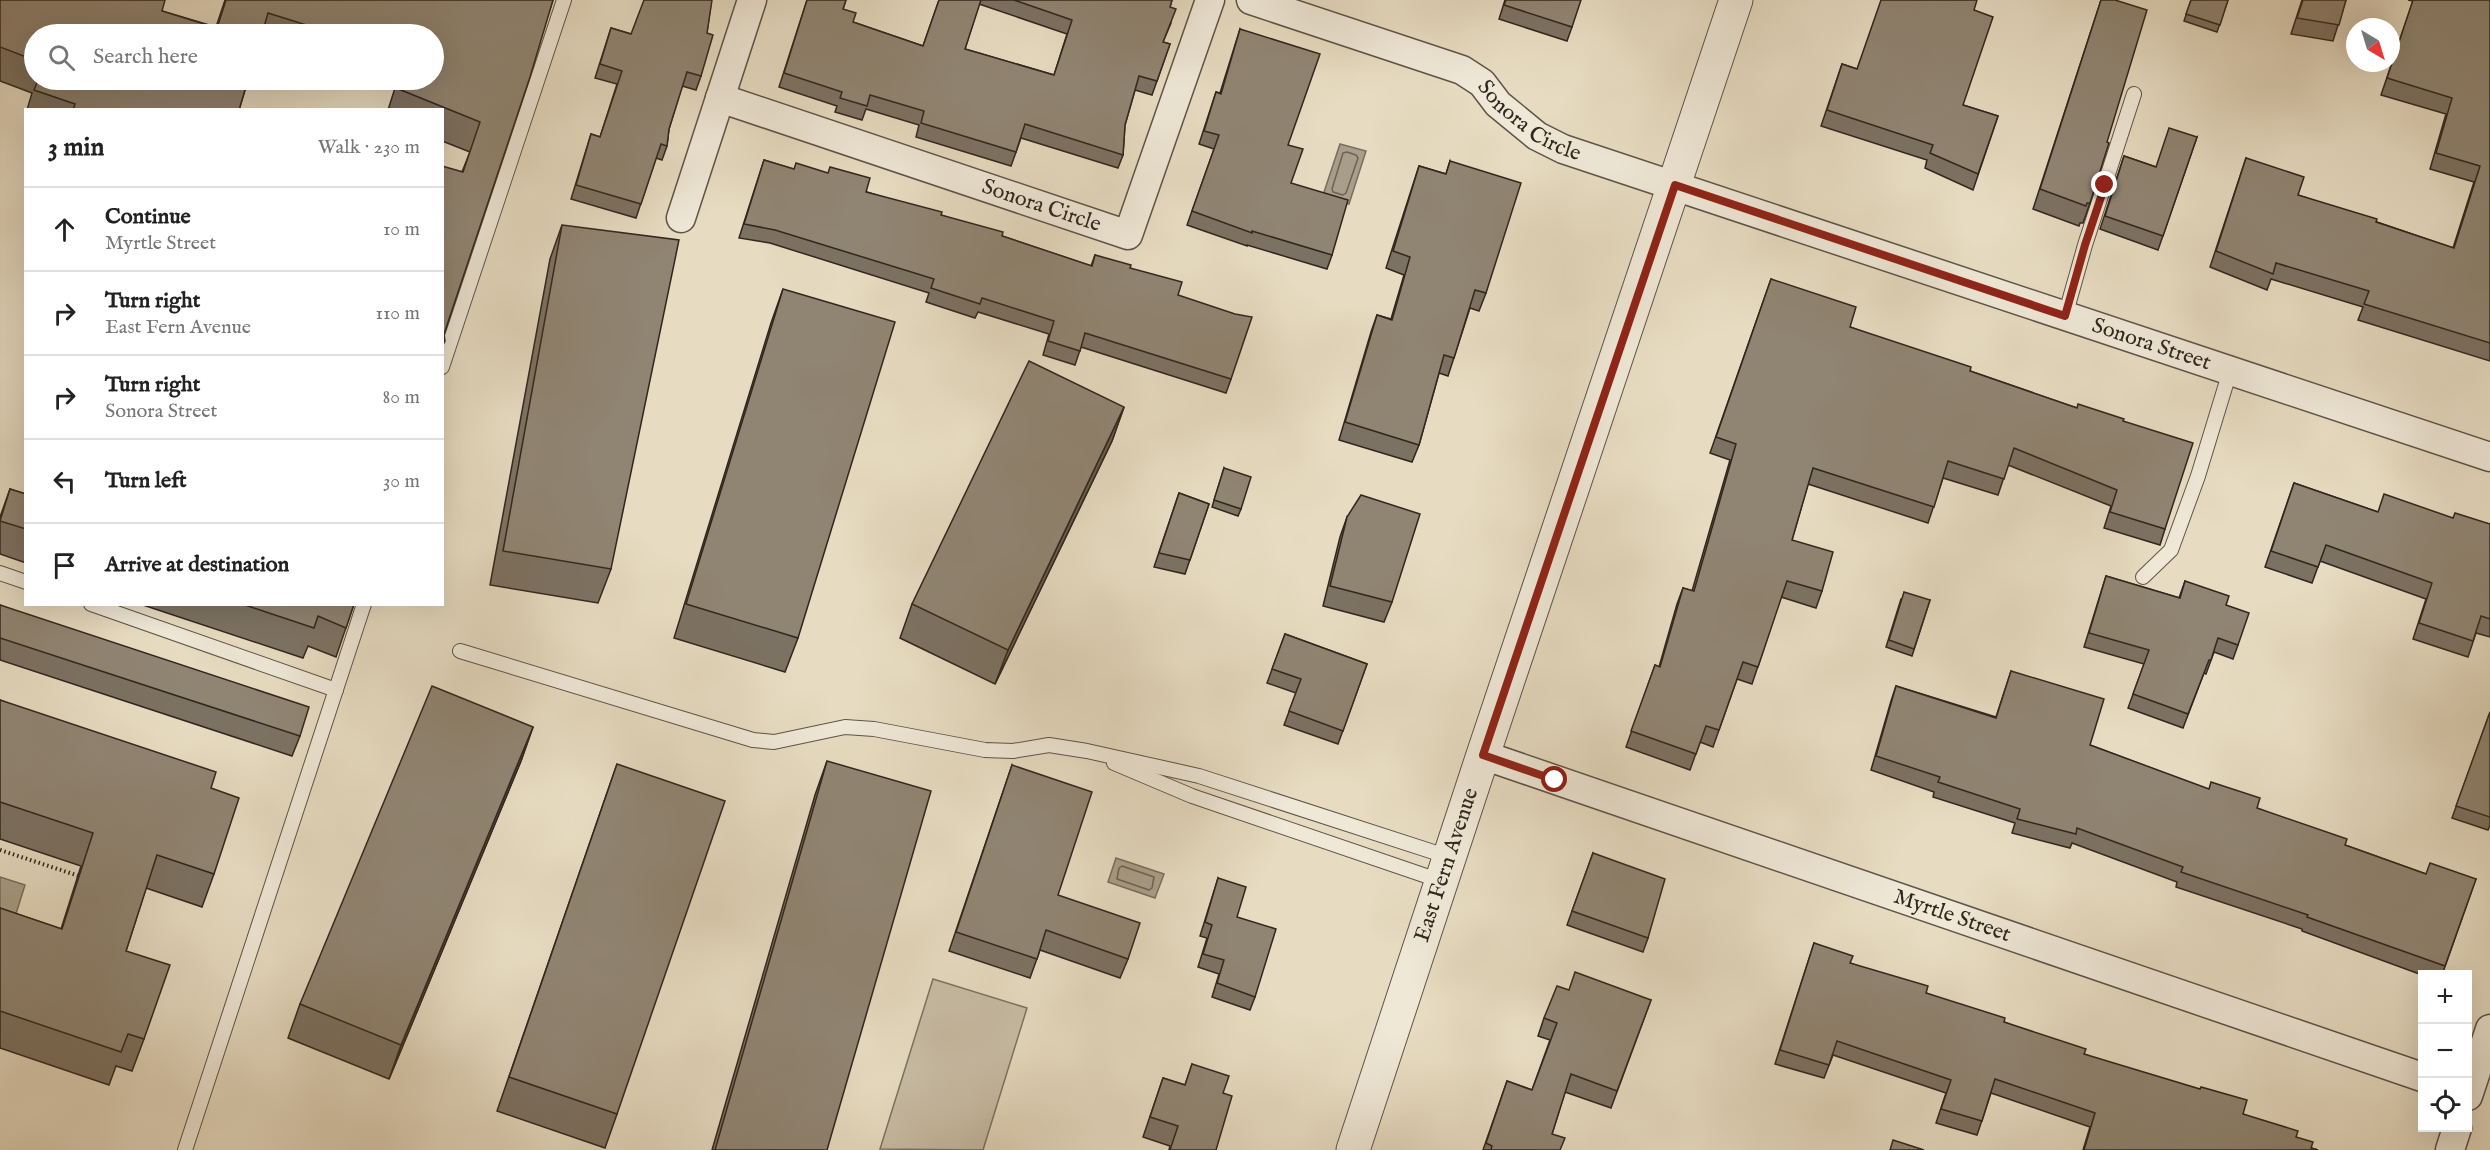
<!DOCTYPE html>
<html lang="en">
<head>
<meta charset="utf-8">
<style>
	:root { --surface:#fff; --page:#f6f6f6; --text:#222; --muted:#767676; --line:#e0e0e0 }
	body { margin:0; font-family:"IM FELL English",serif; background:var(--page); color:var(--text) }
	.controls { position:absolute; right:18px; bottom:18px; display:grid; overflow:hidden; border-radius:0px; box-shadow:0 6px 24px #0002 }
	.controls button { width:54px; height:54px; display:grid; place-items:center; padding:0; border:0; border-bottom:2px solid var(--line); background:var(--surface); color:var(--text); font:30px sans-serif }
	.compass { position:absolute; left:2346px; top:18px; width:54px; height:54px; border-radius:50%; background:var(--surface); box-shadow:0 6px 24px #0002; rotate:142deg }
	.stop { position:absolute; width:18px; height:18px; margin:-14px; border:4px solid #8f2418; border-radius:50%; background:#fff }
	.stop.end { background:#8f2418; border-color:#fff; box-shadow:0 2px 6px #0008 }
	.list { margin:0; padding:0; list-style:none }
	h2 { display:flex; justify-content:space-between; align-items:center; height:78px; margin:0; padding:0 24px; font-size:26px }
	h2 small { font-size:20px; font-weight:400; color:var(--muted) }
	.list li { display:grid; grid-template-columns:39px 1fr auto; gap:18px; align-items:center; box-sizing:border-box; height:84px; padding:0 24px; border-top:2px solid var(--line) }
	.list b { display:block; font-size:22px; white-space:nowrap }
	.list p { margin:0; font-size:20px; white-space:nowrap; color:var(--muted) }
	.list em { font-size:20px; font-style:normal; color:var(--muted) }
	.icon { flex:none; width:33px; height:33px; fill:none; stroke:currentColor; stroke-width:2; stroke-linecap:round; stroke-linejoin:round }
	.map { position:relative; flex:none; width:2490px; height:1150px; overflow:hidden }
	.search { position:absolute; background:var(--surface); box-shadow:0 6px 24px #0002; left:24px; top:24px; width:420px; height:66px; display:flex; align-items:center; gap:15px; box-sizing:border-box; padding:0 21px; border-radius:33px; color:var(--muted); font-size:22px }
	.panel { position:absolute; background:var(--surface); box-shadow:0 6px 24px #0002; left:24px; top:108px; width:420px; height:498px; border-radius:0px }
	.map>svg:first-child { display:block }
	.green { fill:#c8bda6; stroke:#7c7262; stroke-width:1.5 }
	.water { fill:#a99e8a; stroke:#796e5f; stroke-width:1.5 }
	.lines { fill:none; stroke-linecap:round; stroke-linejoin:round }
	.shore { stroke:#6d6254; stroke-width:1.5 }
	.service-casing { stroke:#5e5447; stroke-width:16 }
	.minor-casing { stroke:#5e5447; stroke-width:31 }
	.tertiary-casing { stroke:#5e5447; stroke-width:35 }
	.path { stroke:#31261e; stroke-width:4; stroke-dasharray:1.5 3; stroke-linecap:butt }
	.service { stroke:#efe8d7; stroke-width:14 }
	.minor { stroke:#efe8d7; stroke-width:28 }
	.tertiary { stroke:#efe8d7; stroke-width:33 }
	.wall { fill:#7c7263; stroke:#31261e; stroke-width:1.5; fill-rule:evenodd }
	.shaded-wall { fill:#655d50; stroke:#31261e; stroke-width:1.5 }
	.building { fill:#908573; stroke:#31261e; stroke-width:1.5 }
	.route { stroke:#8f2418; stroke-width:8 }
	.labels { text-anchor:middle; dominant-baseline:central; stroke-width:4.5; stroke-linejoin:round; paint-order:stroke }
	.street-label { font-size:22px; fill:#31261e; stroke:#efe8d7 }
</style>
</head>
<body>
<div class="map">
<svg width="2490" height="1150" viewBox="0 0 2490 1150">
	<rect width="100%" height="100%" fill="#e7dcc2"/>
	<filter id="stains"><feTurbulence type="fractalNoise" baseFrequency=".00333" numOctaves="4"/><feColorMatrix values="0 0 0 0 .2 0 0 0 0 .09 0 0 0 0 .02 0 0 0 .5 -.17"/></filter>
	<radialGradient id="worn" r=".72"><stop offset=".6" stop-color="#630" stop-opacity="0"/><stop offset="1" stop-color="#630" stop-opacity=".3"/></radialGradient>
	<path class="green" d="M933 979 1027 1008 983 1150 880 1149Z"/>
	<g class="water">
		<path d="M1340 144 1366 151 1349 204 1323 195Z"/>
		<path d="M1116 858 1164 874 1155 898 1108 882Z"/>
		<path d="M0 877 25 885 15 917 0 912Z"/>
	</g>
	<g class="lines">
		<g class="shore">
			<path d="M1347 152 1356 155 1358 158 1346 193 1343 195 1333 192 1332 189 1343 153Z"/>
			<path d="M1122 866 1154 877 1152 888 1149 890 1117 879 1119 868Z"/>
		</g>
		<defs>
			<g id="service">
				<path d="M2065 316 2085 245 2134 94"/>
				<path d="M442 367 564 0"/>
				<path d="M0 573 26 582"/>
				<path d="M2143 577 2171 550 2198 476 2230 371"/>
				<path d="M91 604 336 690"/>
				<path d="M460 651 753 740 774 742 845 727 874 729 985 750 1013 751 1049 745 1087 751 1199 776 1449 857"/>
				<path d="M1114 763 1192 796 1441 881"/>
				<path d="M185 1150 364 604"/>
			</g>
			<g id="minor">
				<path id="s1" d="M1251 0 1462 70 1482 83 1498 104 1537 136 1563 149 2490 457"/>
				<path id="s2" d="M720 98 1128 235 1210 0"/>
				<path d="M681 218 752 0"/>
				<path id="s3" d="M1483 755 2422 1077"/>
				<path d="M2468 1096 2490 1029"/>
				<path d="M2450 1150 2457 1128"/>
			</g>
			<g id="tertiary">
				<path id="s4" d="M1353 1150 1483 755 1736 0"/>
			</g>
		</defs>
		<use href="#service" class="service-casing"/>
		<use href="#minor" class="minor-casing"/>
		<use href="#tertiary" class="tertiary-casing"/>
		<path class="path" d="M0 850 82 877"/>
		<use href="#service" class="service"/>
		<use href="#minor" class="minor"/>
		<use href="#tertiary" class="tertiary"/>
	</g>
	<g class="wall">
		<path d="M0 0 162 11 216 27 225 0H553L444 334 442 347 462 172 470 152 442 141V110H388L395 88 370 80H434V34H34V80H248L239 110H27L32 93 0 81Z"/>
		<path d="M807 0H846L843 9 853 22 923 46 939 0H1172L1170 7 1171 23 1163 42 1170 44 1152 95 1135 90 1125 125 1123 155 1118 168 1021 138 1011 166 916 137 919 125 866 109 862 120 835 112 837 106 779 87ZM979 4 1067 34 1054 75 965 49Z"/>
		<path d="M1505 0 1572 27 1567 41 1499 19Z"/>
		<path d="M2101 0 2090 203 2083 223H2080L2079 226 2033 209Z"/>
		<path d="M2191 0H2228L2217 32 2184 21Z"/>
		<path d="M2302 0H2346L2333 41 2291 34Z"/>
		<path d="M2408 0H2490V361L2358 320 2363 307 2271 279 2267 290 2210 267 2246 158 2298 195 2453 248 2474 182 2430 169 2446 114 2381 95 2413 1Z"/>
		<path d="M711 4 701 76 696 90 682 86 669 129 667 146 662 160 656 158 636 218 571 199 591 134 600 137 617 84 595 78 611 28 631 34Z"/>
		<path d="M1974 10 1963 105 1998 116 1973 190 1925 168 1927 160 1821 126 1842 64 1857 69Z"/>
		<path d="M1240 29 1288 145 1291 183 1332 255 1327 269 1247 245V246L1187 225 1214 149 1199 144 1216 92 1220 93Z"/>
		<path d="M2197 137 2158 250 2100 229 2124 156 2156 167Z"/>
		<path d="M764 160 941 215 1091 266 1095 255 1130 268 1178 295 1231 379 1226 393 1081 347 1075 365 1043 355 1049 334 978 312 975 318 926 302 929 293 770 243 739 238Z"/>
		<path d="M1450 161 1486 293 1479 311 1470 308 1448 376 1439 373 1419 445 1412 462 1339 440 1371 332 1377 315 1391 319 1404 275 1386 268 1419 166 1446 174Z"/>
		<path d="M562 225 611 569 598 603 490 585 550 259Z"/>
		<path d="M1771 279 1850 327 1970 371 2077 408 2123 421 2165 529 2160 545 2104 528 2111 506 2008 465 1998 495 1943 478 1928 523 1808 484 1792 540 1822 591 1816 608 1781 597 1752 684 1737 679 1713 747 1700 742 1690 770 1626 747 1655 665 1659 667 1677 604 1683 588 1692 591 1730 460 1710 453Z"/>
		<path d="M783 289 798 638 785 672 674 638 771 323Z"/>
		<path d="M1124 407 1112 441 995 684 900 638 912 604Z"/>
		<path d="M1224 468 1241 509 1238 516 1212 507Z"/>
		<path d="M2294 483 2378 512 2453 518 2490 524V637L2476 633 2468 657 2413 639 2426 599 2320 561 2312 583 2265 567Z"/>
		<path d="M10 489 26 494V563L0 554V517Z"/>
		<path d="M1179 493 1209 504 1185 574 1154 567Z"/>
		<path d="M1347 517 1392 602 1384 622 1323 606 1340 537Z"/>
		<path d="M2106 576 2179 598 2185 581 2226 605 2238 645 2233 659 2214 652 2206 674 2204 673 2183 728 2128 708 2144 664 2084 647Z"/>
		<path d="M1901 599 1930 600 1912 656 1886 647Z"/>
		<path d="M140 604H354L336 657 308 646 303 658Z"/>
		<path d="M0 605 300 736 292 756 0 660Z"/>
		<path d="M1285 634 1367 664 1338 744 1284 725 1296 693 1267 683Z"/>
		<path d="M2011 671 2090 745 2257 808 2345 845 2426 874 2476 879 2442 975H2422L2302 931V929L2176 887 2177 882 2072 843 2070 848 2012 833 2015 823 1933 797 1934 792 1871 770 1891 701 1896 686 1996 717Z"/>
		<path d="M0 700 211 788 214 874 202 907 146 888 126 951 144 1039 132 1071 116 1066 109 1085 0 1048V908L61 929 81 866 0 839Z"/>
		<path d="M2490 712V825L2488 830 2452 818Z"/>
		<path d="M533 727 521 761 389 1079 288 1038 300 1004Z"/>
		<path d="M827 761V1150H712L815 795Z"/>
		<path d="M617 764V1114L605 1148 497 1111Z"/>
		<path d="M1012 765 1058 895 1128 959 1120 978 1040 950 1030 978 949 951Z"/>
		<path d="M1593 853 1648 938 1643 952 1567 925Z"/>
		<path d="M1218 878 1237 917 1255 997 1250 1010 1212 997 1219 974 1198 967 1207 938 1200 936Z"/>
		<path d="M1814 943 1850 963 1926 993 2004 1022 2084 1054 2243 1114 2296 1137 2311 1148 2318 1150H2083L2090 1127 1991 1093 1977 1135 1936 1123 1946 1093 1833 1055 1824 1078 1775 1064Z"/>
		<path d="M1569 990 1651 1000 1611 1108 1565 1092 1552 1134 1560 1150H1483L1507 1081 1532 1090 1550 1040 1538 1036 1544 1018Z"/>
		<path d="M1192 1064 1223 1093 1216 1150H1169L1170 1146 1143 1137 1163 1078 1185 1085Z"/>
	</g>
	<g class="shaded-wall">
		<path d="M1124 407 1112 441 995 684 1008 650Z"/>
		<path d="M533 727 521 761 389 1079 401 1045Z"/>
	</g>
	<g class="building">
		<path d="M0 0H165L162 11 217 28 226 0H553L530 77 444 334 445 341 442 347V166L463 172 480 122 396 88 399 80H434V34H335L268 13 262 34H34V60L0 47Z"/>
		<path d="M644 0H712L707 33 713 35 701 76 687 72 669 129 667 146 661 144 641 204 576 185 591 134 600 137 622 71 600 64 611 28 631 34Z"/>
		<path d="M807 0H846L843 9 856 13 853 22 923 46 939 0H981L965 49 1054 75 1072 20 1014 0H1172L1170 7 1176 9 1163 42 1170 44 1157 81 1139 76 1125 125 1123 155 1025 124 1016 152 921 123 924 111 870 95 867 106 840 98 842 92 784 73Z"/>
		<path d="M1506 0H1581L1572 27 1504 5Z"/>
		<path d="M1881 0H1977L1974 10 1993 17 1963 105 1998 116 1978 174 1930 153 1933 145 1827 110 1842 64 1857 69Z"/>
		<path d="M2101 0H2115L2147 10 2107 142 2109 143 2090 203H2087L2086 206 2040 189Z"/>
		<path d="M2191 0H2228L2220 25 2186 14Z"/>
		<path d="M2303 0H2346L2339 25 2297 18Z"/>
		<path d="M2413 0H2490V343L2364 304 2369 291 2276 263 2273 274 2216 251 2246 158 2304 177 2298 195 2377 219 2376 222 2454 248 2480 166 2436 153 2452 98 2387 78Z"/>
		<path d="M1240 29 1320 54 1288 145 1303 149 1291 183 1348 200 1332 255 1252 231V233L1192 211 1219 135 1204 131 1216 92 1221 94Z"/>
		<path d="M38 80H248L239 110H73L75 104 34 90Z"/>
		<path d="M2169 128 2197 137 2163 236 2105 216 2124 156 2156 167Z"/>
		<path d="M764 160 794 169 796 163 828 173 830 167 870 178 866 192 942 212 941 215 1003 232 1002 236 1092 266 1095 255 1131 265 1130 268 1182 282 1178 295 1235 314 1252 317 1231 379 1085 333 1080 351 1048 341 1054 321 982 298 980 304 931 288 934 279 775 230 744 224Z"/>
		<path d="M1450 161 1521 183 1486 293 1475 290 1454 358 1444 355 1419 445 1345 422 1377 315 1392 320 1410 257 1393 251 1419 166 1446 174Z"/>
		<path d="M562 225 679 240 611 569 503 551Z"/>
		<path d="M1771 279 1856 307 1850 327 1971 367 1970 371 2077 408 2078 404 2124 419 2123 421 2193 443 2165 529 2110 512 2117 490 2014 448 2004 479 1948 461 1934 507 1813 468 1792 540 1833 552 1822 591 1787 581 1758 667 1743 662 1719 730 1706 726 1696 754 1631 731 1655 665 1660 667 1683 588 1694 591 1736 444 1716 437Z"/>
		<path d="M783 289 895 322 798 638 686 604Z"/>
		<path d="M1029 361 1124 407 1008 650 912 604Z"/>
		<path d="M1224 468 1251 477 1241 509 1214 500Z"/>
		<path d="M2294 483 2378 512 2384 494 2453 518 2455 513 2490 524V619L2481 616 2473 641 2419 623 2432 583 2326 545 2318 567 2271 551Z"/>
		<path d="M10 489 26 494V529L0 521Z"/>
		<path d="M1179 493 1209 504 1190 560 1159 553Z"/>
		<path d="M1361 495 1420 514 1392 602 1330 586 1347 517Z"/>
		<path d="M2106 576 2180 598 2185 581 2229 596 2226 605 2249 613 2238 645 2218 638 2211 660H2209L2188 714 2133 694 2149 650 2089 633Z"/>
		<path d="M1904 592 1930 600 1914 649 1889 640Z"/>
		<path d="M242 604H354L346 628 318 616 314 628Z"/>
		<path d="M0 605 309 707 300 736 0 638Z"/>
		<path d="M1285 634 1367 664 1343 731 1289 711 1301 679 1272 669Z"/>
		<path d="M2011 671 2104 699 2090 745 2209 789 2211 782 2260 798 2257 808 2347 839 2345 845 2426 874 2430 863 2476 879 2445 966 2307 917 2308 915 2181 872 2183 867 2077 828 2076 834 2017 819 2020 809 1938 782 1940 777 1876 756 1896 686 1996 718Z"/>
		<path d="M432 686 533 727 401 1045 300 1004Z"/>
		<path d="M0 700 216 772 211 788 239 798 214 874 157 855 126 951 170 965 144 1039 128 1034 121 1052 0 1011V908L62 929 93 833 0 802Z"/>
		<path d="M2490 712V817L2456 806Z"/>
		<path d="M827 761 931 791 827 1150H715Z"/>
		<path d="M617 764 725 801 617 1114 509 1077Z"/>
		<path d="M1012 765 1092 792 1058 895 1140 923 1128 959 1046 930 1037 959 956 932Z"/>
		<path d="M1593 853 1665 879 1648 938 1572 911Z"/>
		<path d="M1218 878 1246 887 1237 917 1276 929 1255 997 1217 983 1224 960 1203 954 1212 925 1205 922Z"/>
		<path d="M1814 943 1853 956 1850 963 1928 986 1926 993 2005 1018 2004 1022 2086 1049 2084 1054 2200 1089 2201 1087 2247 1100 2243 1114 2298 1131 2296 1137 2313 1142 2311 1148 2318 1150H2084L2095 1113 1995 1079 1982 1121 1941 1109 1951 1080 1837 1041 1829 1065 1780 1050Z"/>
		<path d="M1575 972 1651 1000 1617 1091 1571 1074 1552 1134 1565 1138 1560 1150H1491L1492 1146 1486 1143 1507 1081 1532 1090 1557 1023 1544 1018 1557 986 1569 990Z"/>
		<path d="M1192 1064 1229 1076 1223 1093 1232 1096 1216 1150H1170L1178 1126 1150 1117 1163 1078 1185 1085Z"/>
		<path d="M1893 1140 1924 1150H1890Z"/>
	</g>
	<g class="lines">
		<path class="route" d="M1555 780 1483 755 1675 185 2065 316 2085 245 2105 185"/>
	</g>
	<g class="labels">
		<g class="street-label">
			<text stroke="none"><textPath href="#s1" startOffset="308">Sonora Circle</textPath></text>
			<text stroke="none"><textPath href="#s2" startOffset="339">Sonora Circle</textPath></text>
			<text stroke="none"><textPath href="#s1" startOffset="972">Sonora Street</textPath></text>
			<text stroke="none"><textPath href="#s4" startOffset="300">East Fern Avenue</textPath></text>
			<text stroke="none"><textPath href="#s3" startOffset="496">Myrtle Street</textPath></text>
		</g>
	</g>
	<rect width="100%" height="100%" filter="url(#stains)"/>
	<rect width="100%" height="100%" fill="url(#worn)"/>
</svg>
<div class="controls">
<button>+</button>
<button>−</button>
<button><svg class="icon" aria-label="locate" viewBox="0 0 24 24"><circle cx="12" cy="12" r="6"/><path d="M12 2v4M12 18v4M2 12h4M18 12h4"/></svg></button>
</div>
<svg class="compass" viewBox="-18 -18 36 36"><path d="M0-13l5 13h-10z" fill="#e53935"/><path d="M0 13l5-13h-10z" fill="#767676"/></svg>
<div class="stop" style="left:1555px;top:780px"></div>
<div class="stop end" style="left:2105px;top:185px"></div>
<div class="search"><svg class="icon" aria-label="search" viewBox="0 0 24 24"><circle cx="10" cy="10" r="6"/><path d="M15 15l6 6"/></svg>Search here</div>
<section class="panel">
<h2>3 min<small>Walk · 230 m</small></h2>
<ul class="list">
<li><svg class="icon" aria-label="ahead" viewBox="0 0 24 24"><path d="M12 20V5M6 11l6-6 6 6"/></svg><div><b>Continue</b><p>Myrtle Street</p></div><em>10 m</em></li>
<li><svg class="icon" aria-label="right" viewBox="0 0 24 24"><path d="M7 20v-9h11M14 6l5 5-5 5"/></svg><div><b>Turn right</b><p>East Fern Avenue</p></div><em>110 m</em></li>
<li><svg class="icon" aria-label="right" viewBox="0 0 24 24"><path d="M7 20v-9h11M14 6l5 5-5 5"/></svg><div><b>Turn right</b><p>Sonora Street</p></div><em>80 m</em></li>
<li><svg class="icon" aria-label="left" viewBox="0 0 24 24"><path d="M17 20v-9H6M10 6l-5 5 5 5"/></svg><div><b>Turn left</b></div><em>30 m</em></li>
<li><svg class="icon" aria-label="arrive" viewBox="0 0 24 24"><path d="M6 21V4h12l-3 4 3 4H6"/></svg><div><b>Arrive at destination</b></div></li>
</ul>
</section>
</div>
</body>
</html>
